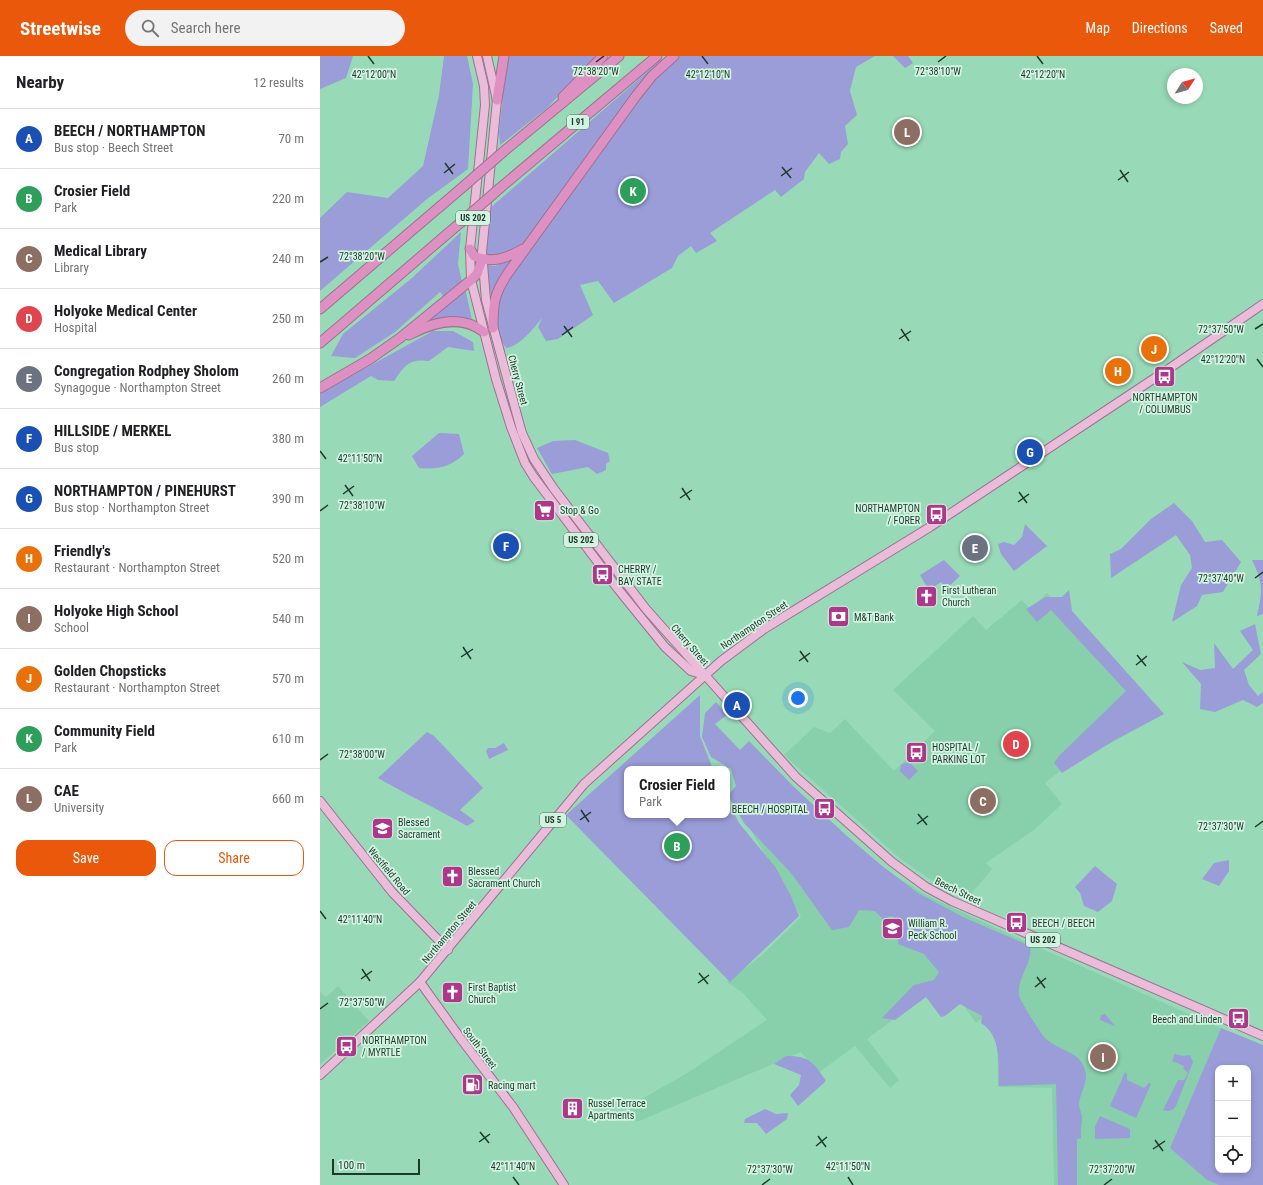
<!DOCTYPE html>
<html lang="en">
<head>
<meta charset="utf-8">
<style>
	:root { --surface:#fff; --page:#f2f2f2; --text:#202124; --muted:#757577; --line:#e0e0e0; --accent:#ea580c }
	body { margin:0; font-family:"Roboto Condensed",sans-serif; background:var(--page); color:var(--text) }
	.controls { position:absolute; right:12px; bottom:12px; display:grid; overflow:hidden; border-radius:8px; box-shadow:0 2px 6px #0003 }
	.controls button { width:36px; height:36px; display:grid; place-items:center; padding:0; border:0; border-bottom:1px solid var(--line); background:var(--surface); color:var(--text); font:20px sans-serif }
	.compass { position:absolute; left:847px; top:12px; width:36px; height:36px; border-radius:50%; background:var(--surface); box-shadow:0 2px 6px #0003; rotate:54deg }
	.scale { position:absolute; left:12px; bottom:10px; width:88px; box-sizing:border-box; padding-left:4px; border:2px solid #1f3a2d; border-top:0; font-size:11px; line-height:14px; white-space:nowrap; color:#1f3a2d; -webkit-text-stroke:3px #d3f3e1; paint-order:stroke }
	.you { position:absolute; left:478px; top:642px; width:14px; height:14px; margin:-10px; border:3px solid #fff; border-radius:50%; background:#1a73e8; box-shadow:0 0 0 6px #1a73e833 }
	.badge { display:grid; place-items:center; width:26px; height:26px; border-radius:50%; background:var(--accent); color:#fff; font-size:13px; font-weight:700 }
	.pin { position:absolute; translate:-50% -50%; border:2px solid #fff; box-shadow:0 1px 4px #0006 }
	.popup { position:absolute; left:304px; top:710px; width:106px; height:52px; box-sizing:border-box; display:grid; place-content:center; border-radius:8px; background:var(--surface); filter:drop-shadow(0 1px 3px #0005); font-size:13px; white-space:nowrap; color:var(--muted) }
	.popup b { font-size:15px; color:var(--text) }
	.popup::after { content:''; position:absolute; left:50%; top:100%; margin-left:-8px; border:8px solid transparent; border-top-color:var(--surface) }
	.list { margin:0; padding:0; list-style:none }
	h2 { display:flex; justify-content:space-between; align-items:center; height:52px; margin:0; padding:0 16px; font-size:17px }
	h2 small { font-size:13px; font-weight:400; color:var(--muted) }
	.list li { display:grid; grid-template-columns:26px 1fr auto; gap:12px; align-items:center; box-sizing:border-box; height:60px; padding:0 16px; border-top:1px solid var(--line) }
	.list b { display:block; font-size:15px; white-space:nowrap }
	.list p { margin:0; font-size:13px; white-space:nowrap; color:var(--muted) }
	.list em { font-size:13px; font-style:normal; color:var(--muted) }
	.actions { display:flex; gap:8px; padding:12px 16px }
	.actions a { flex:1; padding:9px 0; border:1px solid var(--accent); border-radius:12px; text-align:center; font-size:14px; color:var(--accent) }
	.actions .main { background:var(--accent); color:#fff }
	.icon { flex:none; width:22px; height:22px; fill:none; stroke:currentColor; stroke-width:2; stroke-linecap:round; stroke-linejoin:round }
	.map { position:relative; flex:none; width:943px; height:1129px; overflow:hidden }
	header { display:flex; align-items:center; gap:24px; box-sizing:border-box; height:56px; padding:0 20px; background:var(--accent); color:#fff }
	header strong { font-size:19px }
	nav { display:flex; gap:22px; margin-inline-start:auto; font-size:14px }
	.search { width:280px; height:36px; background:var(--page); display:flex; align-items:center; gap:10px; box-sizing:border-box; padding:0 14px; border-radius:22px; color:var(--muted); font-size:15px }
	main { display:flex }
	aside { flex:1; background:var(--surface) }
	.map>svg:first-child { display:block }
	.built { fill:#87d0ab }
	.green { fill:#9a9dd8; fill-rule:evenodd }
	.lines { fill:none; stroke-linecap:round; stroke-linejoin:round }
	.major-casing { stroke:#9b728e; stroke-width:10 }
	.highway-casing { stroke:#9b728e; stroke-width:11 }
	.major { stroke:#ebbcda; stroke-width:8 }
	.highway { stroke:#de90c2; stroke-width:9 }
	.highway-bridge-casing { stroke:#9b728e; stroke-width:11; stroke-linecap:butt }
	.highway-bridge { stroke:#de90c2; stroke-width:9 }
	.ticks { fill:none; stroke:#1f3a2d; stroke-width:1.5 }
	.labels { text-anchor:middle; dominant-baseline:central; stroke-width:3.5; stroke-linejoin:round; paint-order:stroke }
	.shield { fill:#d3f3e1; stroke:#557263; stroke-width:1 }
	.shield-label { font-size:9px; font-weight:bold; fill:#1f3a2d }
	.street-label { font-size:10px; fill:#1f3a2d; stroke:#d3f3e1 }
	.poi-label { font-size:10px; fill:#1f3a2d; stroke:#d3f3e1; text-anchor:start }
	.ticks-label { font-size:10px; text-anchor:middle; fill:#1f3a2d; stroke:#d3f3e1; stroke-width:3.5; stroke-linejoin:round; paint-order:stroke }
</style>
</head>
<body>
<header>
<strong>Streetwise</strong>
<div class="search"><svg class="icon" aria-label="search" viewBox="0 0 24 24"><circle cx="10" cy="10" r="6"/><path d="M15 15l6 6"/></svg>Search here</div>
<nav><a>Map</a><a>Directions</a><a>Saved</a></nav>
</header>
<main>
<aside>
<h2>Nearby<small>12 results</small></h2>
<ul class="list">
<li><span class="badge" style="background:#1a4fb4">A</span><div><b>BEECH / NORTHAMPTON</b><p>Bus stop · Beech Street</p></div><em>70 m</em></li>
<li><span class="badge" style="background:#2e9e5b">B</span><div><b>Crosier Field</b><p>Park</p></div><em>220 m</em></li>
<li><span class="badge" style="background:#8d6e63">C</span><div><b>Medical Library</b><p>Library</p></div><em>240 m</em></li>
<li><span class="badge" style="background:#e0444e">D</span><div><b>Holyoke Medical Center</b><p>Hospital</p></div><em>250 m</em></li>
<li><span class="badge" style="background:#6b7280">E</span><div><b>Congregation Rodphey Sholom</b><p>Synagogue · Northampton Street</p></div><em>260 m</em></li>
<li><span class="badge" style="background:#1a4fb4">F</span><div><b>HILLSIDE / MERKEL</b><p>Bus stop</p></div><em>380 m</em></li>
<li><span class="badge" style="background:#1a4fb4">G</span><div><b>NORTHAMPTON / PINEHURST</b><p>Bus stop · Northampton Street</p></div><em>390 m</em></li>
<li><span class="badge" style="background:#e8710a">H</span><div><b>Friendly's</b><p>Restaurant · Northampton Street</p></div><em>520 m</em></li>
<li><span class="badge" style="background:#8d6e63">I</span><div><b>Holyoke High School</b><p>School</p></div><em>540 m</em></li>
<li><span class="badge" style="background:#e8710a">J</span><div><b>Golden Chopsticks</b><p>Restaurant · Northampton Street</p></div><em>570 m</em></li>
<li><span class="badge" style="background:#2e9e5b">K</span><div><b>Community Field</b><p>Park</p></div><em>610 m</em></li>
<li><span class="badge" style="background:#8d6e63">L</span><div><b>CAE</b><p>University</p></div><em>660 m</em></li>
</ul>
<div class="actions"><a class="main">Save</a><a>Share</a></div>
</aside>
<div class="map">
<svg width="943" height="1129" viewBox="0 0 943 1129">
	<rect width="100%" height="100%" fill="#98dab8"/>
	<g class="built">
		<path d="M727 537 842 659 740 715 725 727 742 748 715 773 666 807 672 813 647 843 610 823 582 804 464 699 494 671 510 677 525 663 574 715 615 675 573 634 653 560 666 574 702 544 710 553Z"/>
		<path d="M422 759 555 808 610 841 704 885 901 972 850 1092 887 1124 899 1129H734L732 1032 678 1031 677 957H669L656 967 626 924 547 983 579 1024 570 1032 535 990 498 1017 481 996 317 1066 308 1051 369 1016 447 964 423 937 407 926 441 900 481 861Z"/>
		<path d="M18 930 49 965 0 1008V936L6 941Z"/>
	</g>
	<g class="green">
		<path d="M0 0H33L26 22 0 33Z"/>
		<path d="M124 0H147L153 28 148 113 107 143 0 235V162L27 136 68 142 103 110 119 39Z"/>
		<path d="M187 0H277L227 52 180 89 179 77Z"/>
		<path d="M355 0H555L536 11 530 35 537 59 525 70 528 88 521 96 520 103 509 108 499 97 485 116 484 123 461 141 455 134 390 177 397 185 376 197 371 190 358 200 352 212 294 247 278 225 260 229 273 259 238 283 226 285 218 271 222 262C214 272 199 291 186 292 173 273 176 252 183 232L283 85Z"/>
		<path d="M573 0H588L593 7 585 12Z"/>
		<path d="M342 3 344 4 315 34 294 63 209 182C198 193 182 204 166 198L170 152Z"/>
		<path d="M141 176 138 208 142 226 124 241 120 236 75 276 35 302 11 300 23 278 92 222Z"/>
		<path d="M192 203 193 205 171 239 166 209 175 210Z"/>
		<path d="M145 232 152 264 134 262 105 266Z"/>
		<path d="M113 275H133L153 286 154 295 128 291 109 305C89 302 84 310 74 325L58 324 51 320 0 351V337Z"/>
		<path d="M119 377 139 378 144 398C131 411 116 414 99 412L92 400Z"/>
		<path d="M255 384 288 397 290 405 286 408V414L277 418 268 411 232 418 217 392 233 385Z"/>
		<path d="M854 447 872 465 885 486 902 484 921 506 903 536 882 539 877 550 852 566 861 529 872 512 870 499 856 479 791 522 790 498 801 493 831 463Z"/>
		<path d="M705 468 727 490 694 515 681 498 678 488 684 486 694 489 702 481Z"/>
		<path d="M624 504 640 520 626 533 621 526 614 531 612 529 608 533 600 519Z"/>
		<path d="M932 504H943V558L937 560C943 534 943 527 932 504Z"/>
		<path d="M749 534 752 555 844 658 793 685 742 717 734 707 739 700 806 635 731 554 717 566 706 553 726 541H742Z"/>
		<path d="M935 568 941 598 924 614 929 629 938 640 943 636V647L937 651 923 644 895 656 880 653 881 628 862 606 880 614 895 612 894 587 913 613 933 594 920 575Z"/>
		<path d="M380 639V680L393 713H307V759H407V743L419 767 456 812 471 840 479 860 410 926 246 759Z"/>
		<path d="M396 646 407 659 395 668 420 694 429 685 474 731 527 780 561 809 598 837 643 861 710 890C713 908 697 920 699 939 700 945 721 978 726 983 739 995 760 995 765 1014 769 1027 759 1038 759 1049 759 1053 762 1057 762 1061 762 1068 760 1075 761 1082L757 1083V1129H738L736 1028 679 1030C678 1008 682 980 661 967L662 960 640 948 625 960 621 961 606 941 575 964 562 962 594 929 614 924 619 916 604 898 578 888V863L570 860 564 864 555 855 539 854 529 871 512 874 471 817 424 767 408 739 416 730 411 713 391 701 382 681 385 657Z"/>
		<path d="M107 676 114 680 163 732 140 754 155 765 147 770C118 753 87 739 58 722Z"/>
		<path d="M184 687 188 694 169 703 166 695 168 692H175Z"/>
		<path d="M585 707 591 708 598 715 589 724 580 715 581 709Z"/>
		<path d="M909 804V815L899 830 882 823 894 807Z"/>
		<path d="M775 810 797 828 792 845 778 856 764 850 760 837 755 831Z"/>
		<path d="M785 958 795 970 780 964 781 959Z"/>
		<path d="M901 972 943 989V1129H899L887 1124 850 1092ZM898 1012H928V1114H898Z"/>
		<path d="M855 998 863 1000 870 999 873 1006 856 1050C853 1055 848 1056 843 1054L858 1024H864L868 1017 863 1012 864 1010 852 1005Z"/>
		<path d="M466 1000C490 1000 493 1006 506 1025L478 1050 470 1039 479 1029 481 1019 454 1008Z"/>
		<path d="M805 1016 807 1018V1024L824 1032 829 1027 831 1028 816 1062 790 1050Z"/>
		<path d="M445 1053 456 1058 468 1057 467 1063 446 1078 437 1067H424L425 1063Z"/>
		<path d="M780 1060 810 1073V1082L775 1083V1071Z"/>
	</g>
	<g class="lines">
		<defs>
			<g id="major">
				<path d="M157 0 164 30 165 49 150 193 151 224 176 323 191 371 205 407 213 420 298 533 345 591 371 615 384 619"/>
				<path d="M167 0 177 44 162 196 166 244 197 359 202 377 214 403 234 433 326 553 476 721 572 806 606 831 632 845 943 980"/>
				<path d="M0 745 72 836 128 894"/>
				<path d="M100 926 141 983 193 1051 244 1129"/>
				<path d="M0 1019 100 926 264 728 401 605 444 573 610 471 850 312 943 248"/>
			</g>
			<g id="highway">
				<path d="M243 41 283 0"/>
				<path d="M177 44 184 0"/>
				<path d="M183 96 299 0"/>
				<path d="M180 132 337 0"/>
				<path d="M150 193 154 200C172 208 187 202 203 193"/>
				<path d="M0 253 144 130"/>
				<path d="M173 272C173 247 174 238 188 217L316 40 332 20 354 0"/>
				<path d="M89 279C113 266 141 258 164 276"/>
				<path d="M0 287 140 167"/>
				<path d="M0 332 50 303 80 282 151 224 157 218 162 204"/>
			</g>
		</defs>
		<use href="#major" class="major-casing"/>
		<use href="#highway" class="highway-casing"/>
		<use href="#major" class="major"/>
		<use href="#highway" class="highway"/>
		<defs>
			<g id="highway-bridge">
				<path d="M144 130 183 96"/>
				<path d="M140 167 180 132"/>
			</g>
		</defs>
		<use href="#highway-bridge" class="highway-bridge-casing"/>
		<use href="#highway-bridge" class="highway-bridge"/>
	</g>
	<path class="ticks" d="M48 0 54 8M382 0 388 8M717 0 723 8M276 6 284 0M618 6 626 0M125 107 133 118M462 111 471 122M800 114 808 126M124 117 135 108M461 120 472 112M798 124 809 116M0 206 8 201M244 270 252 281M581 273 589 285M935 273 943 268M242 279 253 271M579 283 591 275M937 303 943 311M0 395 6 403M25 429 33 440M362 432 370 444M699 436 707 447M23 438 34 430M360 442 372 434M698 446 709 438M0 455 8 449M935 522 943 516M143 591 151 603M480 595 488 606M817 599 826 610M141 601 153 593M479 605 490 597M816 609 827 600M0 704 8 698M261 754 269 766M598 758 607 769M260 764 271 756M597 768 608 760M935 771 943 765M0 855 6 863M42 913 50 925M379 917 388 928M717 921 725 932M41 923 52 915M378 927 389 919M715 931 726 922M0 953 8 947M160 1076 169 1087M498 1080 506 1091M835 1084 843 1095M159 1086 170 1078M496 1090 507 1081M833 1093 845 1085M193 1121 199 1129M528 1121 533 1129M442 1129 450 1123M784 1129 792 1123"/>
	<defs>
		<symbol id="bus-square" viewBox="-11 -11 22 22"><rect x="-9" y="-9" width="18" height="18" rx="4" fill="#ae368b" stroke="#d3f3e1"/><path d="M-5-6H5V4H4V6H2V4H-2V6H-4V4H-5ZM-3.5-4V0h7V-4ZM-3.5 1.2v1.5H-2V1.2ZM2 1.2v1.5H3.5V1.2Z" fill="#fff"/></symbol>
		<symbol id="supermarket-square" viewBox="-11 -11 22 22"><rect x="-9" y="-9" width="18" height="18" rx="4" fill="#ae368b" stroke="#d3f3e1"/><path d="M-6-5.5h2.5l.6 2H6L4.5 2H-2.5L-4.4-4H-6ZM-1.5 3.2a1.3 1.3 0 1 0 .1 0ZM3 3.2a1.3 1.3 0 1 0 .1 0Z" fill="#fff"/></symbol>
		<symbol id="church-square" viewBox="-11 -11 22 22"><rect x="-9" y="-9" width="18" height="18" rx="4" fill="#ae368b" stroke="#d3f3e1"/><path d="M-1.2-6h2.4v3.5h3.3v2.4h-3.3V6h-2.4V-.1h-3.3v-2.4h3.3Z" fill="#fff"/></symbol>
		<symbol id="bank-square" viewBox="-11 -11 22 22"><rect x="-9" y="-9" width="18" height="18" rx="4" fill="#ae368b" stroke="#d3f3e1"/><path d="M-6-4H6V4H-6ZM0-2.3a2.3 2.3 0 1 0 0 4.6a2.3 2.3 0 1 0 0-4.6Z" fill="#fff"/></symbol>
		<symbol id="school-square" viewBox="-11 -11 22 22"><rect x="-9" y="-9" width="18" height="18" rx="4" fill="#ae368b" stroke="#d3f3e1"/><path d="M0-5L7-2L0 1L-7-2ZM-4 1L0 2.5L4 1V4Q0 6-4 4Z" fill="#fff"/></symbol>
		<symbol id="fuel-square" viewBox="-11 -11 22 22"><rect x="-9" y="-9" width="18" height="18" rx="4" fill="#ae368b" stroke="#d3f3e1"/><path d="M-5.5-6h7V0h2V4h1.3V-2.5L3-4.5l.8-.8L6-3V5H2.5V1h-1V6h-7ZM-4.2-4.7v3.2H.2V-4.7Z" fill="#fff"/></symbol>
		<symbol id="building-square" viewBox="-11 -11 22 22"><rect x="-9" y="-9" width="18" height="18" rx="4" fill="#ae368b" stroke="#d3f3e1"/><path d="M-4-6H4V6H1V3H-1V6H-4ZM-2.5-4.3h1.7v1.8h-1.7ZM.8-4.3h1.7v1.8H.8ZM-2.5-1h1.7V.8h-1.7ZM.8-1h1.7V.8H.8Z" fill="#fff"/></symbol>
	</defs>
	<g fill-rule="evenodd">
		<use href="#bus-square" x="832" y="308" width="25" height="25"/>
		<use href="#supermarket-square" x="212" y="442" width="25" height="25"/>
		<use href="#bus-square" x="604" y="446" width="25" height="25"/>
		<use href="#bus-square" x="270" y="506" width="25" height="25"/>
		<use href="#church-square" x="594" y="528" width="25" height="25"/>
		<use href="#bank-square" x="506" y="548" width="25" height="25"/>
		<use href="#bus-square" x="584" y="684" width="25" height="25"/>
		<use href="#bus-square" x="492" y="740" width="25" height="25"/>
		<use href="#school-square" x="50" y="760" width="25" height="25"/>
		<use href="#church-square" x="120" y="808" width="25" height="25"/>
		<use href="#bus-square" x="684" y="854" width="25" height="25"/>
		<use href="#school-square" x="560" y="860" width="25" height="25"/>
		<use href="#church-square" x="120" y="924" width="25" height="25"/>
		<use href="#bus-square" x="906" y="950" width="25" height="25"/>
		<use href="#bus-square" x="14" y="978" width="25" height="25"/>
		<use href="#fuel-square" x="140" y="1016" width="25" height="25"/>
		<use href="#building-square" x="240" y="1040" width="25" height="25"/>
	</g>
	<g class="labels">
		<g class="shield">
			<rect x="247" y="59" width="22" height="14" rx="3"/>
			<rect x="136" y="155" width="34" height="14" rx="3"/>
			<rect x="244" y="477" width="34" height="14" rx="3"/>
			<rect x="220" y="757" width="26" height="14" rx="3"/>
			<rect x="706" y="877" width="34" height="14" rx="3"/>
		</g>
		<g class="shield-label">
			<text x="258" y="66">I 91</text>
			<text x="153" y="162">US 202</text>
			<text x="261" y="484">US 202</text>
			<text x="233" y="764">US 5</text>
			<text x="723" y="884">US 202</text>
		</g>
		<g class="street-label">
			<text transform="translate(198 324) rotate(75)">Cherry Street</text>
			<text transform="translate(434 569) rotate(-34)">Northampton Street</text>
			<text transform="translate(370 589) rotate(49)">Cherry Street</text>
			<text transform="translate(69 815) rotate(50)">Westfield Road</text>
			<text transform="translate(638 835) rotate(26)">Beech Street</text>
			<text transform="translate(129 876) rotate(-50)">Northampton Street</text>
			<text transform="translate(160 992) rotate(53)">South Street</text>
		</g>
		<g class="poi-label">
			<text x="845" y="341" text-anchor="middle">NORTHAMPTON<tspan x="845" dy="12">/ COLUMBUS</tspan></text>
			<text x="600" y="452" text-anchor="end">NORTHAMPTON<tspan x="600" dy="12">/ FORER</tspan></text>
			<text x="240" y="454">Stop &amp; Go</text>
			<text x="298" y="513">CHERRY /<tspan x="298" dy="12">BAY STATE</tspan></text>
			<text x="622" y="534">First Lutheran<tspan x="622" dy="12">Church</tspan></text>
			<text x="534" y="561">M&amp;T Bank</text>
			<text x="612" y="691">HOSPITAL /<tspan x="612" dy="12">PARKING LOT</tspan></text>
			<text x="488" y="753" text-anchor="end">BEECH / HOSPITAL</text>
			<text x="78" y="766">Blessed<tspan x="78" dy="12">Sacrament</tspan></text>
			<text x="148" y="815">Blessed<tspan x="148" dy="12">Sacrament Church</tspan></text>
			<text x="588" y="867">William R.<tspan x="588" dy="12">Peck School</tspan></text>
			<text x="712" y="867">BEECH / BEECH</text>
			<text x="148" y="931">First Baptist<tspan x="148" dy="12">Church</tspan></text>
			<text x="902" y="963" text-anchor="end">Beech and Linden</text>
			<text x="42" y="984">NORTHAMPTON<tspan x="42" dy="12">/ MYRTLE</tspan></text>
			<text x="168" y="1029">Racing mart</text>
			<text x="268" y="1047">Russel Terrace<tspan x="268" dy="12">Apartments</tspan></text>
		</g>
	</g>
	<g class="ticks-label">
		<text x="276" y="19">72°38'20"W</text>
		<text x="618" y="19">72°38'10"W</text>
		<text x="54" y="22">42°12'00"N</text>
		<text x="388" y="22">42°12'10"N</text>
		<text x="723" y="22">42°12'20"N</text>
		<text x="42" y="204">72°38'20"W</text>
		<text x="901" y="277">72°37'50"W</text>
		<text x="903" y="307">42°12'20"N</text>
		<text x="40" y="406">42°11'50"N</text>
		<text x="42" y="453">72°38'10"W</text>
		<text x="901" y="526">72°37'40"W</text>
		<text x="42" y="702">72°38'00"W</text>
		<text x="901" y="774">72°37'30"W</text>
		<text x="40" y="867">42°11'40"N</text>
		<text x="42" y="950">72°37'50"W</text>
		<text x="193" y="1114">42°11'40"N</text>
		<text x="528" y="1114">42°11'50"N</text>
		<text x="450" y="1117">72°37'30"W</text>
		<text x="792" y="1117">72°37'20"W</text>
	</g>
</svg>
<div class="controls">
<button>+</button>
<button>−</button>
<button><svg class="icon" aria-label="locate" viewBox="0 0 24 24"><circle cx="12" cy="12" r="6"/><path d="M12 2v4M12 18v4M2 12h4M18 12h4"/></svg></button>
</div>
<svg class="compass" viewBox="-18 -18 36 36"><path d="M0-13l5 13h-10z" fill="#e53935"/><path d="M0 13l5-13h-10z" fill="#757577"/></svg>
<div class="scale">100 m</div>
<div class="you"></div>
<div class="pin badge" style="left:417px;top:649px;background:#1a4fb4">A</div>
<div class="pin badge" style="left:357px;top:790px;background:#2e9e5b">B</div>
<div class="popup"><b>Crosier Field</b>Park</div>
<div class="pin badge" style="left:663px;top:745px;background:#8d6e63">C</div>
<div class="pin badge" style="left:696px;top:688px;background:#e0444e">D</div>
<div class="pin badge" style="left:655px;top:492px;background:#6b7280">E</div>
<div class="pin badge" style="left:186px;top:490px;background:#1a4fb4">F</div>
<div class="pin badge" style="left:710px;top:396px;background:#1a4fb4">G</div>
<div class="pin badge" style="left:798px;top:315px;background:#e8710a">H</div>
<div class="pin badge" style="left:783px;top:1001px;background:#8d6e63">I</div>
<div class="pin badge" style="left:834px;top:293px;background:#e8710a">J</div>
<div class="pin badge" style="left:313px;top:135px;background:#2e9e5b">K</div>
<div class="pin badge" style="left:587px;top:76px;background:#8d6e63">L</div>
</div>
</main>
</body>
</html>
